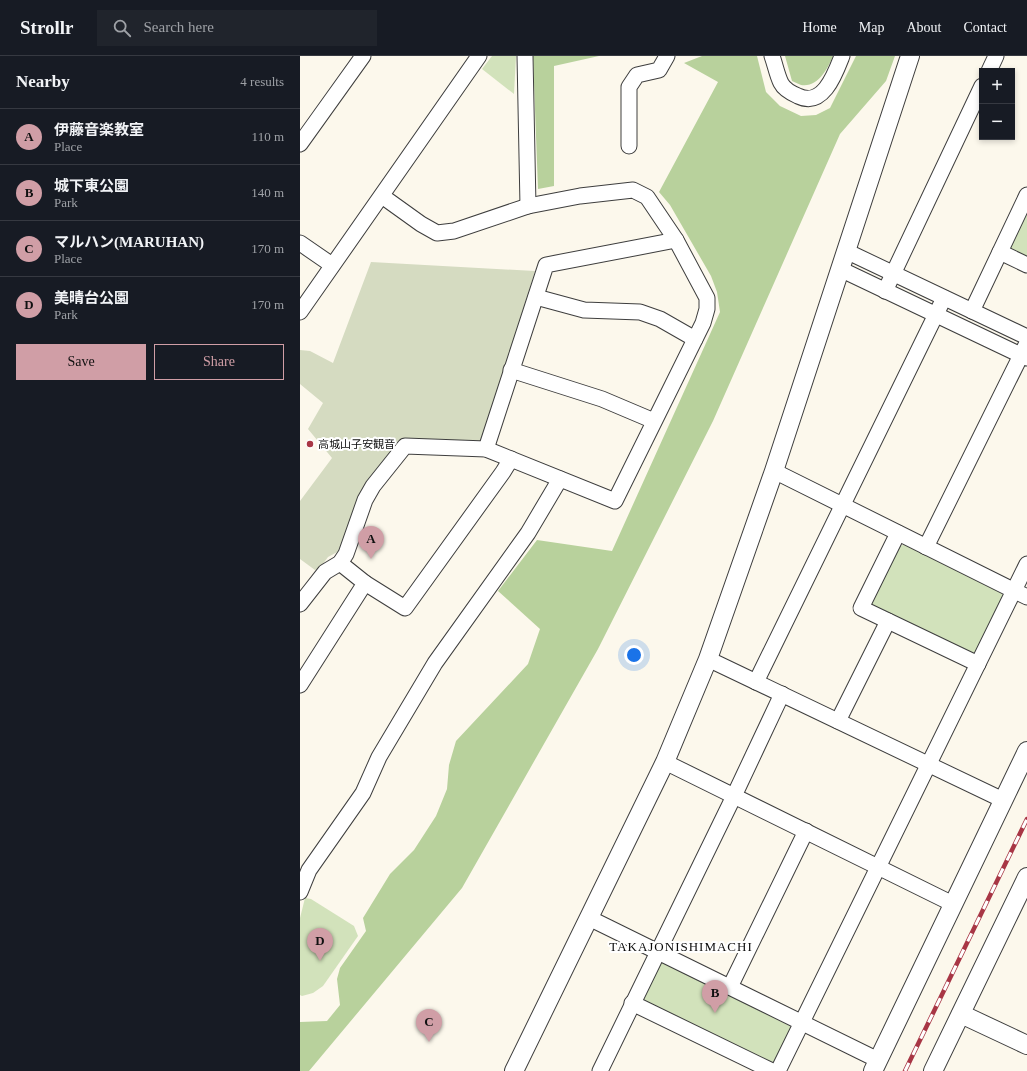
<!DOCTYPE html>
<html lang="en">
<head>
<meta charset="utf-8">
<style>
	:root { --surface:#171b24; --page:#20242c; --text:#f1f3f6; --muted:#9ea1a6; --line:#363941; --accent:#d09ea6 }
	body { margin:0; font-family:"Times New Roman","Noto Sans JP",serif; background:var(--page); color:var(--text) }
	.controls { position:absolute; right:12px; top:12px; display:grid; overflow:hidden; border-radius:0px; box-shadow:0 2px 6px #0003 }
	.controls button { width:36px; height:36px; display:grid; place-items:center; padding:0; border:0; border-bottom:1px solid var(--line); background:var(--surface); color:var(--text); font:20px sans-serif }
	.you { position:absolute; left:334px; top:599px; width:14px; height:14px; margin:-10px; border:3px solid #fff; border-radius:50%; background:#1a73e8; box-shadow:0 0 0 6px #1a73e833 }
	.badge { display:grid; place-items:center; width:26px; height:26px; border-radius:50%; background:var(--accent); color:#111; font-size:13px; font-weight:700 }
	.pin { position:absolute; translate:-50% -33px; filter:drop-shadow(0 1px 2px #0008) }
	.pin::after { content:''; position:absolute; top:21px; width:14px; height:12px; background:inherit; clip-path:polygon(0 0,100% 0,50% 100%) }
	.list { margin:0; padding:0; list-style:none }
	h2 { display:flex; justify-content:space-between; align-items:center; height:52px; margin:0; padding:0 16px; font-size:17px }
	h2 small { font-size:13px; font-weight:400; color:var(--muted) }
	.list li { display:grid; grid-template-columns:26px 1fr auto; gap:12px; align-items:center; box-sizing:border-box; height:56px; padding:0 16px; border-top:1px solid var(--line) }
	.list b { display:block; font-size:15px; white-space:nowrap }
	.list p { margin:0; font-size:13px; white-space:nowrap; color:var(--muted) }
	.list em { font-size:13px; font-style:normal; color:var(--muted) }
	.actions { display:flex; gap:8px; padding:12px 16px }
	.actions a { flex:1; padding:9px 0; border:1px solid var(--accent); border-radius:0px; text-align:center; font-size:14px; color:var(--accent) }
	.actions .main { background:var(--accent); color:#111 }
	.icon { flex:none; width:22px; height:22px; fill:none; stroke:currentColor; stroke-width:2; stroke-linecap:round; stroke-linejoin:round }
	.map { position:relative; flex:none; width:727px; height:1015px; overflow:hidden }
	header { display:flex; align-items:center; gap:24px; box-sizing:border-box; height:56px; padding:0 20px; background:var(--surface); border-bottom:1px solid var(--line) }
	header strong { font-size:19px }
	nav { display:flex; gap:22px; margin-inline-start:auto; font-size:14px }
	.search { width:280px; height:36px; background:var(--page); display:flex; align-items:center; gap:10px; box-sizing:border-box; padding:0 14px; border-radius:0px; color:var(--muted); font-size:15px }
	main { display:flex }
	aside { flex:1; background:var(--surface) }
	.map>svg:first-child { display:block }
	.green { fill:#d2e2bb }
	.forest { fill:#b8d19c }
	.cemetery { fill:#d5dbc1 }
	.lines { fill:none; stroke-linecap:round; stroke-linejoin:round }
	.minor-casing { stroke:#3e3e3e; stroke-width:17 }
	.tertiary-casing { stroke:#3e3e3e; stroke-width:20 }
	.minor { stroke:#fff; stroke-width:15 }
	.tertiary { stroke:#fff; stroke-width:18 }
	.rail-casing { stroke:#a83645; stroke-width:4.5 }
	.rail { stroke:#fff; stroke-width:3; stroke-dasharray:9; stroke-linecap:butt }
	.poi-dot { fill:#a83645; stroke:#fff; stroke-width:1.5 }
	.labels { text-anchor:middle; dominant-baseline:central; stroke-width:4; stroke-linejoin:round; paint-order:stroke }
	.poi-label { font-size:11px; fill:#0b0b0b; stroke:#fff; text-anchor:start }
	.quarter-label { font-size:13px; letter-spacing:1px; fill:#0b0b0b; stroke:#fff }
</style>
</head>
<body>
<header>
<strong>Strollr</strong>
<div class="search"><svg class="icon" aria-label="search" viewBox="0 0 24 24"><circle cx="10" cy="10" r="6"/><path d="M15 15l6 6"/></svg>Search here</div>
<nav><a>Home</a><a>Map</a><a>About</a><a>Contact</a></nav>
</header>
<main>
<aside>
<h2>Nearby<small>4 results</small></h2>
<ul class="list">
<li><span class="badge">A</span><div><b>伊藤音楽教室</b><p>Place</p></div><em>110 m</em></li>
<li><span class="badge">B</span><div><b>城下東公園</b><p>Park</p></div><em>140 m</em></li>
<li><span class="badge">C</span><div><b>マルハン(MARUHAN)</b><p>Place</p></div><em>170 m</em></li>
<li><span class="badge">D</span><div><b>美晴台公園</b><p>Park</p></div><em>170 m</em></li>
</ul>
<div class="actions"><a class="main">Save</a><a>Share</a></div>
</aside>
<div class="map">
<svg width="727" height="1015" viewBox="0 0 727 1015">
	<rect width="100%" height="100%" fill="#fcf8ec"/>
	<g class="green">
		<path d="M192 0H216L214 38 182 13Z"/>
		<path d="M727 155V205L713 198 708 190Z"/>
		<path d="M606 488 702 536 704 545 679 595 670 598 574 553 571 545 597 491Z"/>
		<path d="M5 842 11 843 54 870 58 880 23 930 13 937 2 940 0 939V862Z"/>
		<path d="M359 904 490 970 492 975 477 1006 469 1008 339 944Z"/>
	</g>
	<g class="forest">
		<path d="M233 0H299L254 10V130L238 133Z"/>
		<path d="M402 0H457L466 36 480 50 501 60 516 59 530 52 556 0H595L586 25 540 78 413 365 298 593 162 832 9 1015H0V966L27 965 40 949 37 923 40 912 66 875 63 862 90 818 114 794 136 760 147 733 149 709 156 685 228 608 240 573 198 535 237 484 312 495 420 256 417 236 411 220 370 149 359 136 418 26 384 7Z"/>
		<path d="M485 0H533C528 12 518 32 501 29 498 28 495 26 492 25Z"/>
	</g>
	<path class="cemetery" d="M71 206 235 215 181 388 100 386 60 437 41 494 28 501 19 513 15 514 0 503V445L32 402 8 373 23 347 0 328V294L10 295 33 307Z"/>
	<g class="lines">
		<defs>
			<g id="minor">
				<path d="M225 0 228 150"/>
				<path d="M472 0C475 8 477 19 481 27 484 33 491 37 498 40 523 52 535 18 542 0"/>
				<path d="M689 15 696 0"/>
				<path d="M0 88 63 0"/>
				<path d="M329 90V31L337 19 359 14 367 0"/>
				<path d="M0 187 32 209"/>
				<path d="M546 195 727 281"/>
				<path d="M700 196 727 209"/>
				<path d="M540 213 727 302"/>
				<path d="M585 235 682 30"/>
				<path d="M236 241 284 254 340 256 360 263 395 283"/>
				<path d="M672 255 727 139"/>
				<path d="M0 256 179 0"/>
				<path d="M211 314 302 343 354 365"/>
				<path d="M186 393 246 209 376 184"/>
				<path d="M474 415 727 541"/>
				<path d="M598 477 561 552 678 608"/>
				<path d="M626 491 727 287"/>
				<path d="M65 527 105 552 203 416 211 403"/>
				<path d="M0 548 25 516 40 507 46 498 65 444 73 430 105 390 186 393 315 445 403 267 407 253V242L376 184 347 141 333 134 280 140 228 150 154 175 137 177 121 168 82 140"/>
				<path d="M408 603 703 744"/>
				<path d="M456 626 644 242"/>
				<path d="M0 629 65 527 40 507"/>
				<path d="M538 665 588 565"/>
				<path d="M365 706 653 848"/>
				<path d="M0 836 9 814 63 737 79 701 135 607 228 477 260 423"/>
				<path d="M289 862 578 1004"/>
				<path d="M430 931 506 775"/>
				<path d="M332 947 472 1015"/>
				<path d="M300 1015 434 740 482 638"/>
				<path d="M478 1015 727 508"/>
			</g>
			<g id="tertiary">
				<path d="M661 958 727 989"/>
				<path d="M214 1015 365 706 408 603 474 415 610 0"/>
				<path d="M573 1015 727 695"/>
				<path d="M633 1015 727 821"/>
			</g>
		</defs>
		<use href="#minor" class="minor-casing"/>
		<use href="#tertiary" class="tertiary-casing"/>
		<use href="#minor" class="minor"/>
		<use href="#tertiary" class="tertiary"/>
		<defs>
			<path id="rail" d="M605 1015 727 763"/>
		</defs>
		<use href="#rail" class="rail-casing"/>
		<use href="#rail" class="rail"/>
	</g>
	<circle class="poi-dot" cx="10" cy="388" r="4"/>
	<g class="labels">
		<g class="poi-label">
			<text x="18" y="388">高城山子安観音</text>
		</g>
		<g class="quarter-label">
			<text x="381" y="890">TAKAJONISHIMACHI</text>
		</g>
	</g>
</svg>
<div class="controls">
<button>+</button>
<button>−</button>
</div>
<div class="you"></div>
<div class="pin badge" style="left:71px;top:503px">A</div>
<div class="pin badge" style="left:415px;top:957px">B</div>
<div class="pin badge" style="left:129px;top:986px">C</div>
<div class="pin badge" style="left:20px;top:905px">D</div>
</div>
</main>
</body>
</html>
